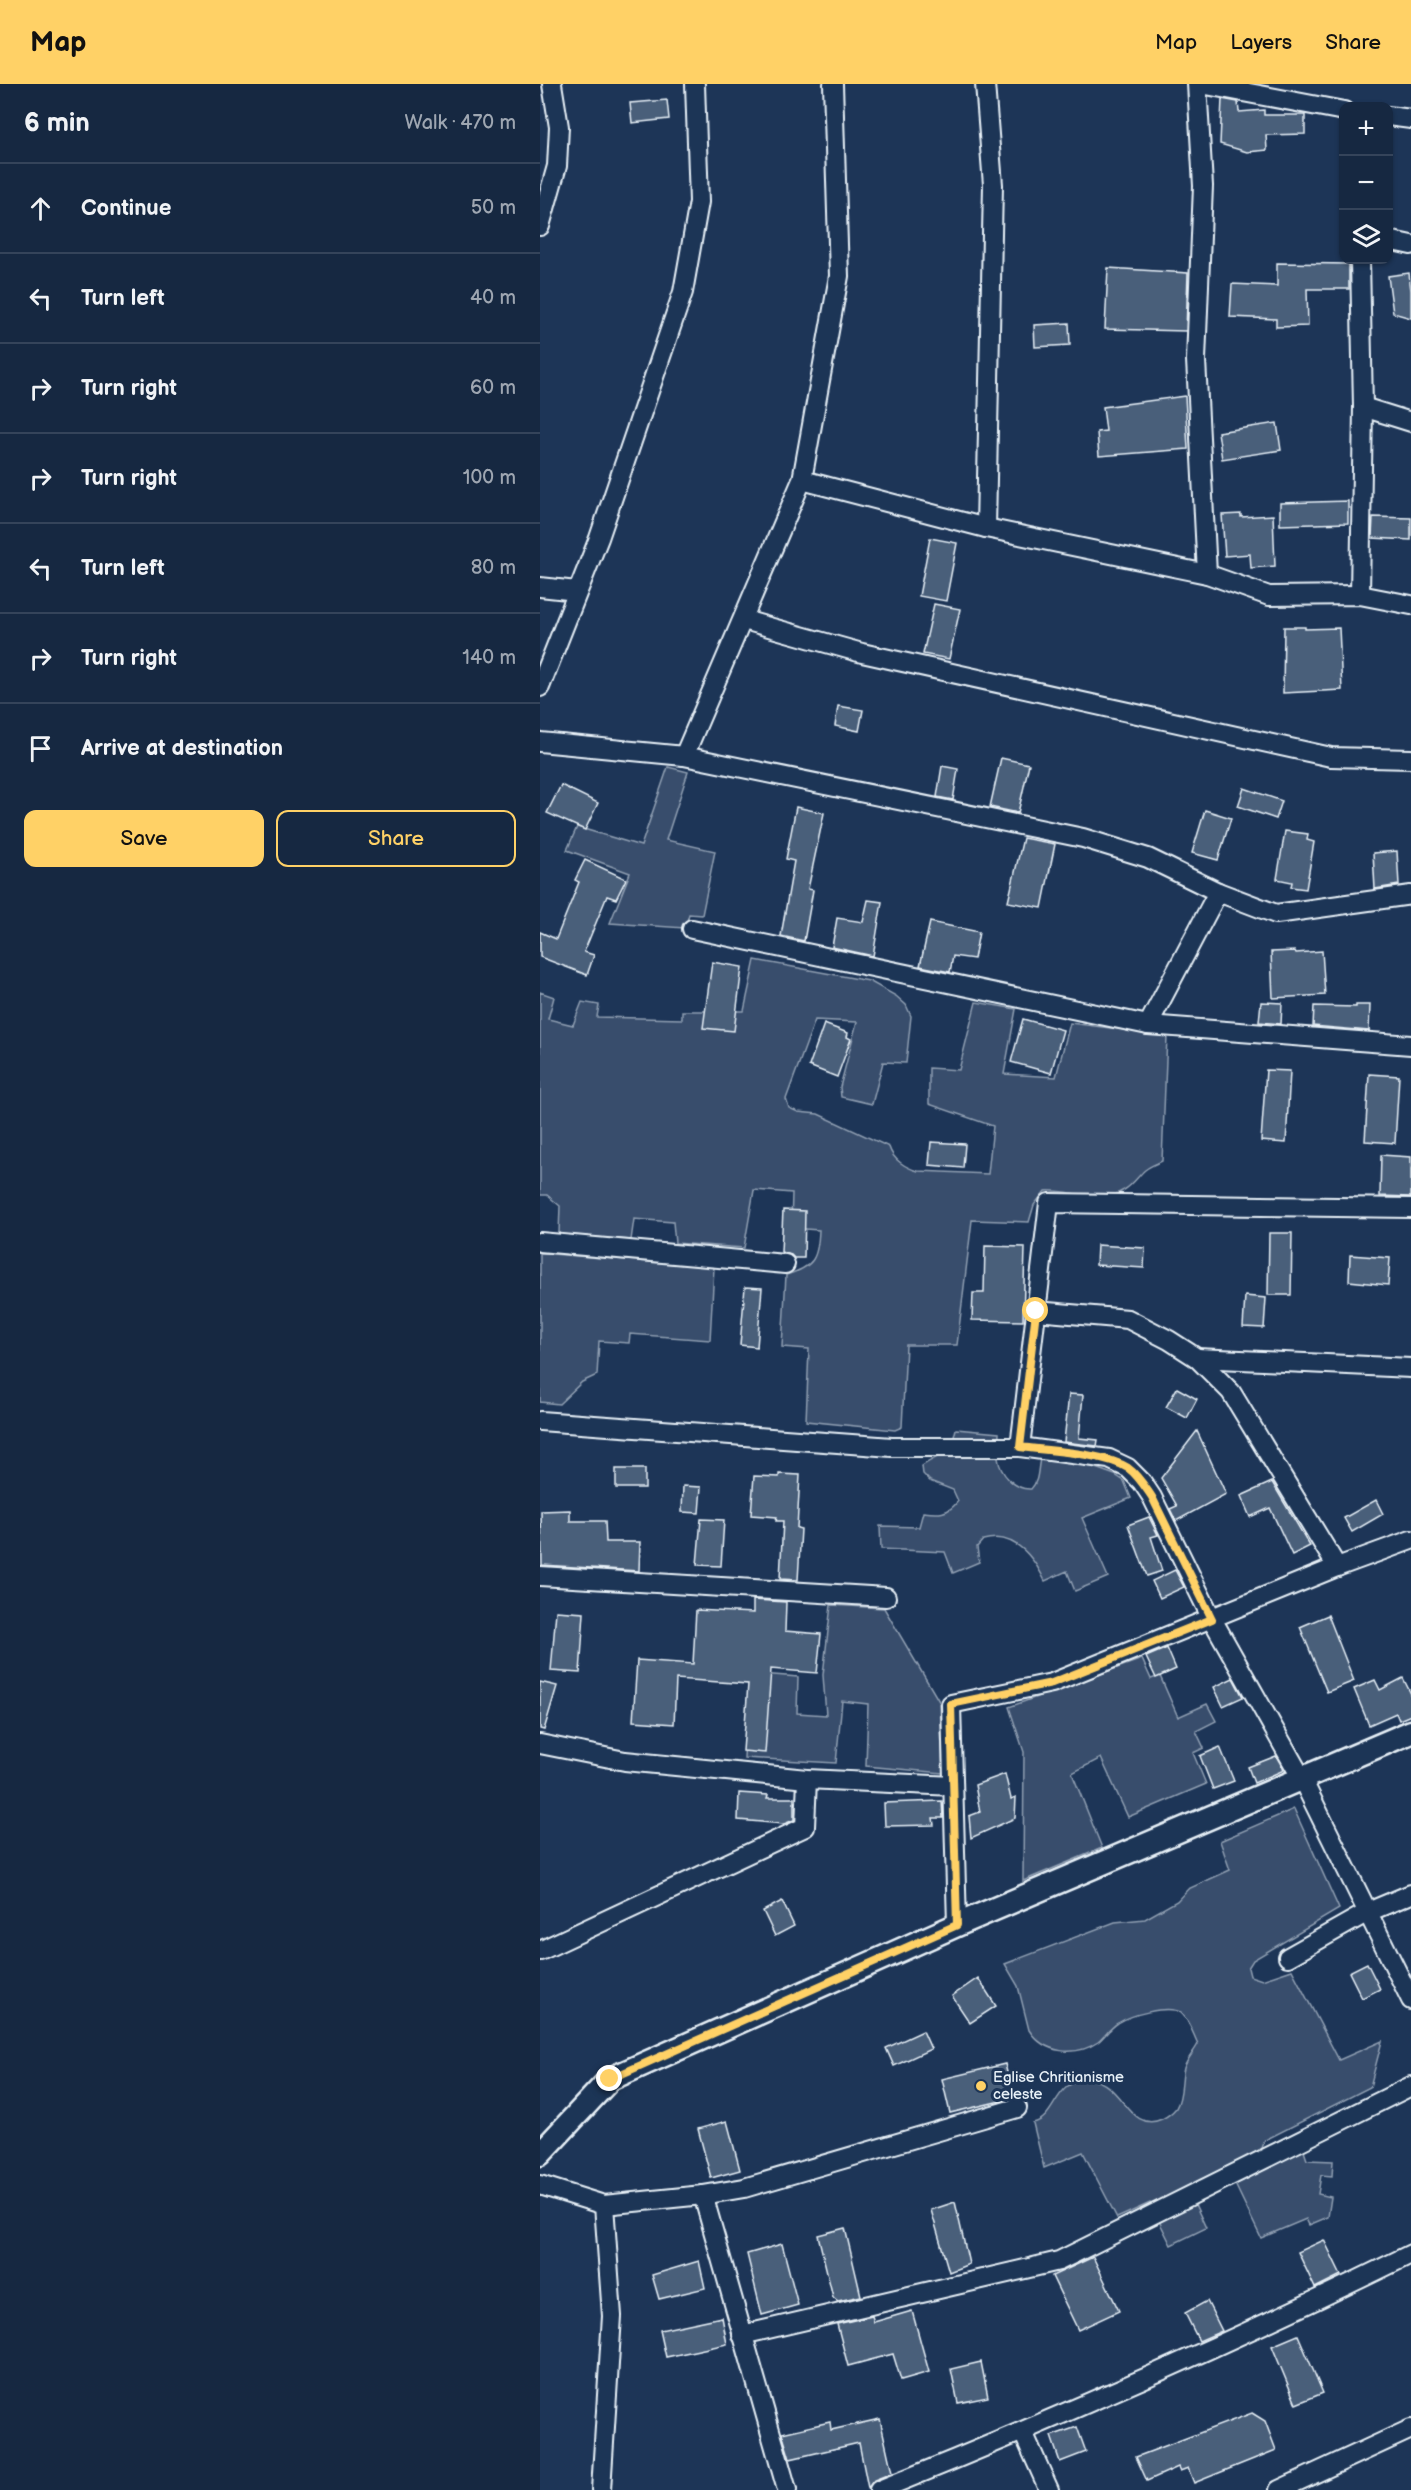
<!DOCTYPE html>
<html lang="en">
<head>
<meta charset="utf-8">
<style>
	:root { --surface:#162841; --page:#1f3048; --text:#f1f3f6; --muted:#9ea6b1; --line:#35445a; --accent:#ffd166 }
	body { margin:0; font-family:"Balsamiq Sans",sans-serif; background:var(--page); color:var(--text) }
	.controls { position:absolute; right:18px; top:18px; display:grid; overflow:hidden; border-radius:12px; box-shadow:0 2px 4px #0004 }
	.controls button { width:54px; height:54px; display:grid; place-items:center; padding:0; border:0; border-bottom:2px solid var(--line); background:var(--surface); color:var(--text); font:30px sans-serif }
	.stop { position:absolute; width:18px; height:18px; margin:-14px; border:4px solid #ffd166; border-radius:50%; background:#fff }
	.stop.end { background:#ffd166; border-color:#fff; box-shadow:0 2px 6px #0008 }
	.list { margin:0; padding:0; list-style:none }
	h2 { display:flex; justify-content:space-between; align-items:center; height:78px; margin:0; padding:0 24px; font-size:26px }
	h2 small { font-size:20px; font-weight:400; color:var(--muted) }
	.list li { display:grid; grid-template-columns:39px 1fr auto; gap:18px; align-items:center; box-sizing:border-box; height:90px; padding:0 24px; border-top:2px solid var(--line) }
	.list b { display:block; font-size:22px; white-space:nowrap }
	.list em { font-size:20px; font-style:normal; color:var(--muted) }
	.actions { display:flex; gap:12px; padding:18px 24px }
	.actions a { flex:1; padding:14px 0; border:2px solid var(--accent); border-radius:12px; text-align:center; font-size:21px; color:var(--accent) }
	.actions .main { background:var(--accent); color:#111 }
	.icon { flex:none; width:33px; height:33px; fill:none; stroke:currentColor; stroke-width:2; stroke-linecap:round; stroke-linejoin:round }
	.map { position:relative; flex:none; width:871px; height:2406px; overflow:hidden }
	header { display:flex; align-items:center; gap:36px; box-sizing:border-box; height:84px; padding:0 30px; background:var(--accent); color:#111 }
	header strong { font-size:28px }
	nav { display:flex; gap:33px; margin-inline-start:auto; font-size:21px }
	main { display:flex }
	aside { flex:1; background:var(--surface) }
	.map>svg:first-child { display:block }
	.green { fill:#374d6c; stroke:#909fb2; stroke-width:1.5 }
	.building { fill:#495e7a; stroke:#e8f1f8; stroke-width:1.5 }
	.lines { fill:none; stroke-linecap:round; stroke-linejoin:round }
	.minor-casing { stroke:#e8f1f8; stroke-width:22 }
	.tertiary-casing { stroke:#e8f1f8; stroke-width:27 }
	.minor { stroke:#1d3557; stroke-width:18 }
	.tertiary { stroke:#1d3557; stroke-width:22 }
	.route { stroke:#ffd166; stroke-width:8 }
	.poi-dot { fill:#ffd166; stroke:#1d3557; stroke-width:2 }
	.labels { text-anchor:middle; dominant-baseline:central; stroke-width:6; stroke-linejoin:round; paint-order:stroke }
	.poi-label { font-size:15px; fill:#e8f1f8; stroke:#1d3557; text-anchor:start }
</style>
</head>
<body>
<header>
<strong>Map</strong>
<nav><a>Map</a><a>Layers</a><a>Share</a></nav>
</header>
<main>
<aside>
<h2>6 min<small>Walk · 470 m</small></h2>
<ul class="list">
<li><svg class="icon" aria-label="ahead" viewBox="0 0 24 24"><path d="M12 20V5M6 11l6-6 6 6"/></svg><div><b>Continue</b></div><em>50 m</em></li>
<li><svg class="icon" aria-label="left" viewBox="0 0 24 24"><path d="M17 20v-9H6M10 6l-5 5 5 5"/></svg><div><b>Turn left</b></div><em>40 m</em></li>
<li><svg class="icon" aria-label="right" viewBox="0 0 24 24"><path d="M7 20v-9h11M14 6l5 5-5 5"/></svg><div><b>Turn right</b></div><em>60 m</em></li>
<li><svg class="icon" aria-label="right" viewBox="0 0 24 24"><path d="M7 20v-9h11M14 6l5 5-5 5"/></svg><div><b>Turn right</b></div><em>100 m</em></li>
<li><svg class="icon" aria-label="left" viewBox="0 0 24 24"><path d="M17 20v-9H6M10 6l-5 5 5 5"/></svg><div><b>Turn left</b></div><em>80 m</em></li>
<li><svg class="icon" aria-label="right" viewBox="0 0 24 24"><path d="M7 20v-9h11M14 6l5 5-5 5"/></svg><div><b>Turn right</b></div><em>140 m</em></li>
<li><svg class="icon" aria-label="arrive" viewBox="0 0 24 24"><path d="M6 21V4h12l-3 4 3 4H6"/></svg><div><b>Arrive at destination</b></div></li>
</ul>
<div class="actions"><a class="main">Save</a><a>Share</a></div>
</aside>
<div class="map">
<svg width="871" height="2406" viewBox="0 0 871 2406">
	<rect width="100%" height="100%" fill="#1d3557"/>
	<filter id="ink" filterUnits="userSpaceOnUse"><feTurbulence type="fractalNoise" baseFrequency=".0167" numOctaves="2"/><feDisplacementMap in="SourceGraphic" scale="12" xChannelSelector="R" yChannelSelector="G"/><feConvolveMatrix kernelMatrix="1 2 1 2 8 2 1 2 1" color-interpolation-filters="sRGB"/></filter>
	<g filter="url(#ink)">
		<g class="green">
			<path d="M128 683 148 688 126 756 175 767 162 831 149 830 145 844 70 839 90 789 27 766 37 743 101 762Z"/>
			<path d="M215 876 329 897 356 912 366 921 371 932 366 979 343 978 332 1020 301 1013 300 1003 317 938 275 936 246 1015 249 1024 258 1028 278 1030 349 1063C353 1076 366 1084 378 1087L448 1090 453 1042 389 1020V984L419 986 436 918 476 925 464 990 516 993 530 939 627 951 622 1077C616 1080 610 1082 605 1086 598 1092 593 1101 584 1106 561 1121 531 1105 505 1107L494 1121 489 1138 432 1136 417 1261H366L362 1343 355 1346 266 1337 269 1265 242 1263 246 1191C274 1183 278 1174 279 1146L251 1144 252 1109 214 1106 204 1164 135 1159 133 1138 94 1135 91 1156 19 1150 20 1122 7 1111H0V908L14 913 8 935 33 941 42 918 59 921 57 933 142 935V927H204Z"/>
			<path d="M0 1169 174 1183 170 1256 90 1250 89 1259 59 1257 57 1291 42 1298 19 1320 0 1318Z"/>
			<path d="M416 1345 459 1349C459 1357 457 1366 458 1374 460 1390 475 1406 491 1405 502 1394 495 1376 505 1366L575 1391 584 1397 591 1414 542 1434 568 1493 535 1507 527 1487 505 1497C493 1472 474 1447 443 1456L437 1463 439 1478 413 1489 405 1468 341 1465 340 1442 379 1443 383 1428C398 1430 408 1431 418 1417L413 1406 390 1397 383 1390 382 1382C404 1367 409 1375 416 1345Z"/>
			<path d="M291 1521 344 1524 400 1619 403 1689 326 1682 328 1620 302 1617 296 1679 204 1674 209 1589 258 1593 257 1629 286 1631 283 1591Z"/>
			<path d="M602 1575 611 1595 620 1592 638 1633 667 1620 676 1637 656 1647 664 1664 653 1669 666 1700 588 1733 561 1674 532 1689 562 1764 483 1797 484 1668 469 1623Z"/>
			<path d="M754 1725 799 1825 713 1876 708 1884 710 1892 722 1896 752 1886 799 1976 842 1957 830 2003 725 2056 722 2064 729 2072 764 2067 767 2076 793 2077 792 2092 781 2091 778 2110 791 2113 788 2133 769 2141 766 2135 721 2154 694 2098 654 2118 666 2144 631 2161 610 2119 577 2134 543 2068 504 2084 493 2039C518 2034 513 1993 552 1996 583 1999 589 2050 622 2035 628 2032 632 2029 636 2024 643 2013 641 1996 644 1984 647 1975 654 1968 658 1960 653 1950 649 1935 640 1928 627 1921 590 1931 578 1939 570 1944 565 1952 558 1958 536 1973 504 1970 489 1946L478 1902 465 1880 575 1838 605 1835 637 1817 648 1805 690 1786 680 1757Z"/>
		</g>
		<g class="building">
			<path d="M682 15 698 18 699 28 724 26V31H765V50L726 51 727 66 707 68 680 60Z"/>
			<path d="M127 16 129 35 92 39 90 19Z"/>
			<path d="M737 179 809 180V205H767L768 242 736 243V235L690 233 692 200 737 202Z"/>
			<path d="M568 184 648 189 646 247 565 245Z"/>
			<path d="M869 189 871 207V234L853 229 848 192Z"/>
			<path d="M529 239 530 261 495 263 494 241Z"/>
			<path d="M645 312 648 365 559 372 557 348 566 347 563 323Z"/>
			<path d="M737 339 741 366 682 375 678 348Z"/>
			<path d="M808 417V439L740 441V419Z"/>
			<path d="M701 430V433L733 431 735 482 711 484 710 470 685 472 682 431Z"/>
			<path d="M833 433 871 434V456L832 454Z"/>
			<path d="M390 454 417 459 406 517 379 512Z"/>
			<path d="M394 520 420 525 409 575 383 570Z"/>
			<path d="M744 543H765V545L799 544 802 606 743 609Z"/>
			<path d="M298 622 323 626 319 647 295 642Z"/>
			<path d="M461 674 489 680 478 729 450 723Z"/>
			<path d="M402 682 418 685 413 716 397 713Z"/>
			<path d="M21 701 58 719 45 746 7 729Z"/>
			<path d="M704 704 742 717 736 735 698 722Z"/>
			<path d="M256 723 284 729 268 805 273 806 264 857 241 852 254 777 246 775Z"/>
			<path d="M665 726 691 734 678 776 652 769Z"/>
			<path d="M745 747 768 750 767 756 774 758 766 805 751 803 752 798 737 795Z"/>
			<path d="M483 754 515 760 502 824 468 818Z"/>
			<path d="M857 767 859 801 835 805 833 769Z"/>
			<path d="M45 776 86 795 76 815 67 812 44 868 54 871 47 891 0 873V848L16 855 39 798 35 796Z"/>
			<path d="M328 816 342 818 333 872 292 863 297 834 323 838Z"/>
			<path d="M390 838 439 848 434 875 413 872 410 888 380 882Z"/>
			<path d="M755 867 756 869 782 867 785 911 733 914 731 868Z"/>
			<path d="M172 878 202 883 194 947 163 944Z"/>
			<path d="M721 918 742 919 741 940 719 938Z"/>
			<path d="M816 921H830L829 947 773 942 774 922 816 923Z"/>
			<path d="M483 935 523 946 511 989 471 978Z"/>
			<path d="M284 940 308 949 307 953 311 955 297 993 269 982Z"/>
			<path d="M726 986 750 987 746 1059 721 1057Z"/>
			<path d="M829 990 859 992 855 1059 825 1057Z"/>
			<path d="M391 1058 425 1060 423 1084 389 1081Z"/>
			<path d="M841 1071 871 1073V1113L840 1112Z"/>
			<path d="M243 1126 265 1127 264 1174H254L251 1171 241 1168Z"/>
			<path d="M729 1149H752L751 1211H728Z"/>
			<path d="M557 1161 605 1164 604 1184 556 1181Z"/>
			<path d="M445 1162 485 1163 483 1237 432 1236 433 1209H444Z"/>
			<path d="M810 1171 850 1174 848 1201 809 1197Z"/>
			<path d="M205 1203 222 1204 217 1263 200 1261Z"/>
			<path d="M705 1212 726 1214 724 1244 703 1243Z"/>
			<path d="M637 1304 657 1315 647 1334 626 1323Z"/>
			<path d="M529 1310 543 1311 539 1354 558 1356 557 1362 524 1358Z"/>
			<path d="M657 1347 686 1410 636 1437 630 1425 637 1422 621 1394Z"/>
			<rect x="76" y="1385" width="29" height="19"/>
			<path d="M239 1390 260 1391 257 1444 261 1445 258 1496 240 1495 243 1437H236L237 1433 211 1431 214 1392 239 1393Z"/>
			<path d="M732 1398 770 1462 752 1471 730 1424 710 1433 701 1412Z"/>
			<path d="M143 1402 161 1403 159 1429 142 1428Z"/>
			<path d="M836 1416 843 1430 812 1448 804 1434Z"/>
			<path d="M30 1426V1437H65L66 1458H100L99 1487 2 1481 1 1427Z"/>
			<path d="M609 1433 618 1451 611 1453 622 1487 607 1492 588 1441Z"/>
			<path d="M161 1435 184 1436 181 1482 157 1481Z"/>
			<path d="M635 1486 644 1503 620 1514 612 1497Z"/>
			<path d="M213 1516 246 1518 245 1547 281 1550 277 1589 231 1585 225 1669 203 1667 208 1600 136 1595 134 1640 93 1637 97 1576 153 1580 156 1526 213 1529Z"/>
			<path d="M16 1527 44 1529 40 1589 11 1587Z"/>
			<path d="M788 1531 814 1597 787 1608 760 1543Z"/>
			<path d="M627 1564 636 1585 616 1594 606 1573Z"/>
			<path d="M693 1594 703 1613 683 1622 674 1603Z"/>
			<path d="M863 1594 871 1610V1631L859 1636 856 1629 829 1641 814 1605 835 1596 840 1606Z"/>
			<path d="M0 1598 17 1602 4 1646 0 1645Z"/>
			<path d="M680 1663 694 1697 673 1705 660 1672Z"/>
			<path d="M736 1672 744 1686 714 1699 708 1683Z"/>
			<path d="M465 1690 471 1715 476 1713 475 1734 431 1754 429 1732 440 1728 435 1701Z"/>
			<path d="M199 1709 228 1711 227 1714H254V1736L244 1740 198 1736Z"/>
			<path d="M402 1717 403 1734H393L394 1741 345 1742 344 1719Z"/>
			<path d="M242 1817 254 1842 235 1852 223 1827Z"/>
			<path d="M827 1879 840 1905 822 1914 809 1888Z"/>
			<path d="M438 1894 456 1922 430 1939 412 1912Z"/>
			<path d="M383 1947 391 1965 354 1982 346 1964Z"/>
			<path d="M465 1980 473 2014 410 2029 402 1995Z"/>
			<path d="M187 2037 200 2086 171 2094 158 2045Z"/>
			<path d="M415 2118 429 2180 409 2188 391 2126Z"/>
			<path d="M305 2144 321 2212 298 2217 293 2213 278 2151Z"/>
			<path d="M784 2156 801 2191 775 2204 758 2168Z"/>
			<path d="M242 2160 258 2221 222 2231 207 2170Z"/>
			<path d="M553 2173 579 2227 538 2246 512 2192Z"/>
			<path d="M159 2177 165 2204 119 2215 112 2191Z"/>
			<path d="M667 2217 682 2247 659 2257 645 2229Z"/>
			<path d="M372 2227 389 2288 361 2296 353 2270 308 2282 297 2240 332 2232 334 2238Z"/>
			<path d="M182 2233 187 2260 126 2273 120 2246Z"/>
			<path d="M758 2251 783 2309 756 2320 732 2262Z"/>
			<path d="M441 2278 448 2313 418 2319 411 2285Z"/>
			<path d="M712 2329 725 2337 736 2366 654 2399 648 2384 640 2387 638 2383 607 2397 596 2373Z"/>
			<path d="M340 2335 352 2389 334 2396 328 2404 319 2359 250 2375 242 2349 290 2338 291 2346Z"/>
			<path d="M537 2343 546 2368 520 2378 511 2352Z"/>
		</g>
		<g class="lines">
			<defs>
				<g id="minor">
					<path d="M445 0 453 101 446 444"/>
					<path d="M657 0 663 102 656 276 667 490"/>
					<path d="M661 0 804 27"/>
					<path d="M848 32 871 35"/>
					<path d="M0 142 17 82 19 43 12 0"/>
					<path d="M848 156 871 161"/>
					<path d="M820 176 823 323 820 511"/>
					<path d="M823 323 871 338"/>
					<path d="M262 396 446 444 667 490 729 512 820 511 871 521"/>
					<path d="M0 503 37 507"/>
					<path d="M204 536 322 569 791 673 871 675"/>
					<path d="M0 603 59 454 143 208 159 118 155 0"/>
					<path d="M0 658 144 672 543 754 608 774 678 808 736 830 871 811"/>
					<path d="M144 672 262 396 299 192 293 0"/>
					<path d="M152 845 608 941 871 961"/>
					<path d="M608 941 678 808"/>
					<path d="M0 1158 245 1180"/>
					<path d="M496 1227 588 1235 629 1256 657 1274 691 1308 797 1483"/>
					<path d="M657 1274 871 1284"/>
					<path d="M0 1337 352 1363H480L569 1375 588 1384 602 1398 612 1413 672 1535 761 1693 871 1916"/>
					<path d="M480 1363 509 1119 871 1124"/>
					<path d="M0 1492 346 1513"/>
					<path d="M0 1660 85 1677 267 1695 413 1702"/>
					<path d="M417 1841 411 1620 512 1599 797 1483 871 1456"/>
					<path d="M0 1867 265 1743 267 1695"/>
					<path d="M748 1873 828 1828 871 1810"/>
					<path d="M0 2101 64 2121 72 2232 61 2406"/>
					<path d="M163 2111 247 2406"/>
					<path d="M64 2121 163 2111 204 2104 477 2024"/>
					<path d="M202 2251 519 2177 871 2002"/>
					<path d="M483 2348 509 2406"/>
					<path d="M339 2406C519 2334 696 2256 871 2170"/>
					<path d="M739 2406 871 2345"/>
				</g>
				<path id="tertiary" d="M0 2070 70 1995 417 1841 871 1648"/>
			</defs>
			<use href="#minor" class="minor-casing"/>
			<use href="#tertiary" class="tertiary-casing"/>
			<use href="#minor" class="minor"/>
			<use href="#tertiary" class="tertiary"/>
		</g>
	</g>
	<g class="lines" filter="url(#ink)">
		<path class="route" d="M70 1995 417 1841 411 1620 512 1599 672 1535 612 1413C605 1403 598 1391 588 1384 564 1369 509 1367 480 1363L496 1227"/>
	</g>
	<circle class="poi-dot" cx="441" cy="2002" r="6"/>
	<g class="labels">
		<g class="poi-label">
			<text x="453" y="1993">Eglise Chritianisme<tspan x="453" dy="17">celeste</tspan></text>
		</g>
	</g>
</svg>
<div class="controls">
<button>+</button>
<button>−</button>
<button><svg class="icon" aria-label="layers" viewBox="0 0 24 24"><path d="M12 4l9 5-9 5-9-5zM3 14l9 5 9-5"/></svg></button>
</div>
<div class="stop" style="left:496px;top:1227px"></div>
<div class="stop end" style="left:70px;top:1995px"></div>
</div>
</main>
</body>
</html>
